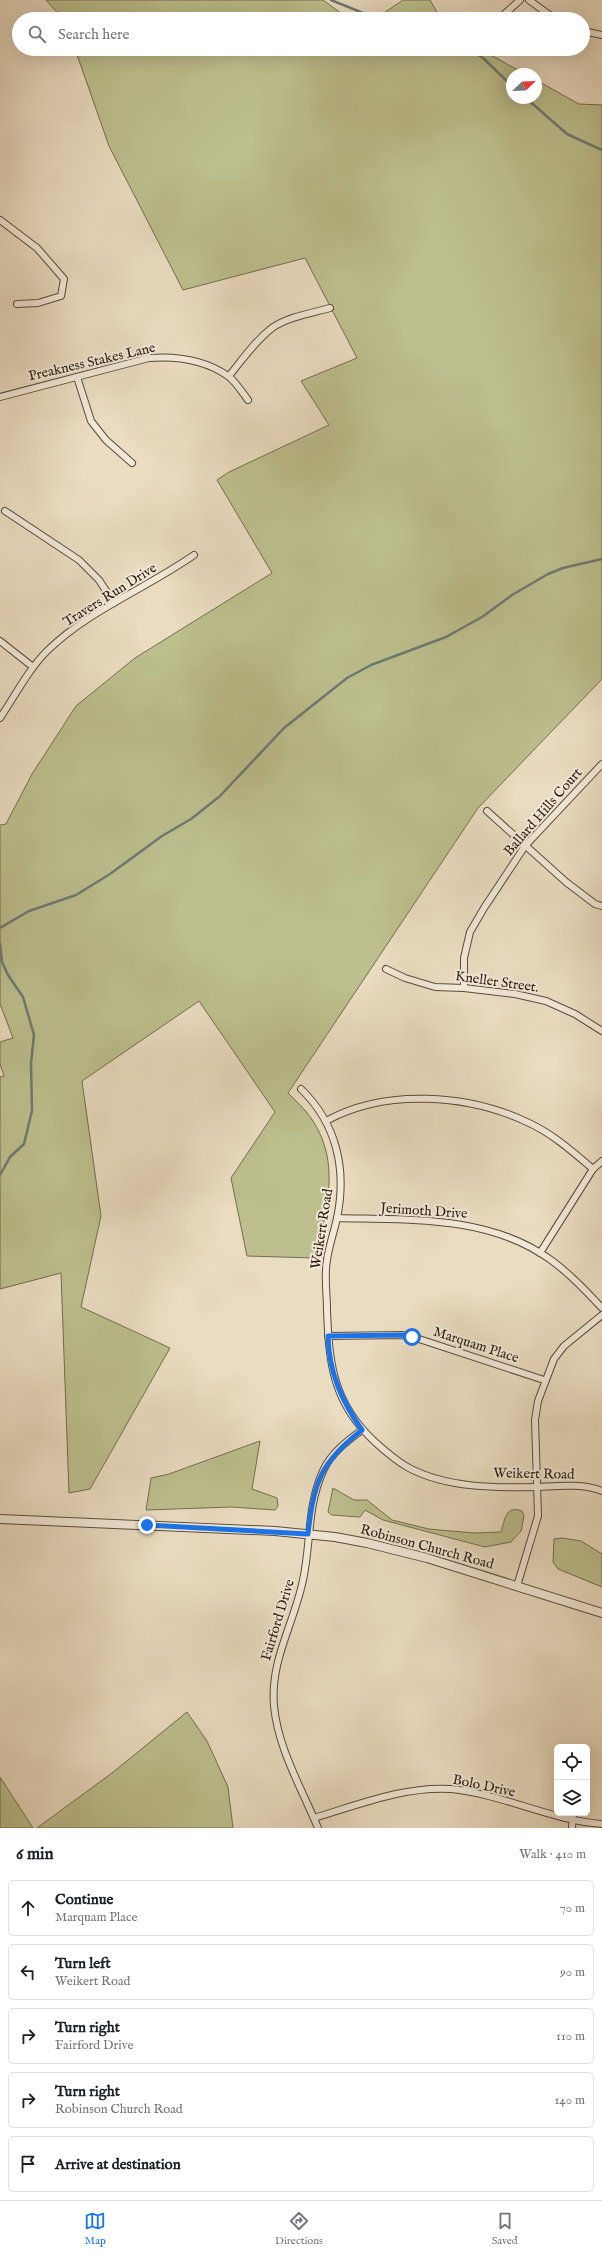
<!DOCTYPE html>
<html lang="en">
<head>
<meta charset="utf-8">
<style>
	:root { --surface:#fff; --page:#f6f6f6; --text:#202124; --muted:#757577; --line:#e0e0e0; --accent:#1a73e8 }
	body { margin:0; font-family:"IM FELL English",serif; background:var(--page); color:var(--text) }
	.controls { position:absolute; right:12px; bottom:12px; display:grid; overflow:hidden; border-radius:6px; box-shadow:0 4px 16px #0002 }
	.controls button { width:36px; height:36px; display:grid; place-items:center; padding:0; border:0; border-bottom:1px solid var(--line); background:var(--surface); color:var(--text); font:20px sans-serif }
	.compass { position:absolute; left:506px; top:68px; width:36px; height:36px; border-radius:50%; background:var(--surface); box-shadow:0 4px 16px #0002; rotate:67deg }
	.stop { position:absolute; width:12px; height:12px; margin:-9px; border:3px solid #1a73e8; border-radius:50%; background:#fff }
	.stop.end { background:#1a73e8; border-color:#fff; box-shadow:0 1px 4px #0008 }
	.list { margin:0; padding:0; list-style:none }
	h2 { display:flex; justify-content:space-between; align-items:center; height:52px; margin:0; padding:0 16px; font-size:17px }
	h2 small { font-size:13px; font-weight:400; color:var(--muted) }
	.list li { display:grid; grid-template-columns:26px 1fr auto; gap:12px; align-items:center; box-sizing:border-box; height:56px; margin:0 8px 8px; padding:0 8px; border:1px solid var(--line); border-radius:6px }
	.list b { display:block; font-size:15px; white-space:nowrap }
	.list p { margin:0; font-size:13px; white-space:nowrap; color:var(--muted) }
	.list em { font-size:13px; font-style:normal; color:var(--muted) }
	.icon { flex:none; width:22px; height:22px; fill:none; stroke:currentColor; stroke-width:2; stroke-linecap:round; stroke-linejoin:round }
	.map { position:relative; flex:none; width:602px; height:1828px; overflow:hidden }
	.search { position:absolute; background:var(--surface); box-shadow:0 4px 16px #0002; left:12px; right:12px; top:12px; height:44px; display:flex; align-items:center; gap:10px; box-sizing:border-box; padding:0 14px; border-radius:22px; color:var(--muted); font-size:15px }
	.sheet { height:372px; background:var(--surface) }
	nav { display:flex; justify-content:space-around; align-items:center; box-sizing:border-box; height:56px; border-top:1px solid var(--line); background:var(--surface); font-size:11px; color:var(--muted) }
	nav a { display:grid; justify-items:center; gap:2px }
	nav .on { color:var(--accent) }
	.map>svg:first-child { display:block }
	.green { fill:#bdbf8e; stroke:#746c4e }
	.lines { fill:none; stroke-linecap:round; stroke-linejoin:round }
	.stream { stroke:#6d7a74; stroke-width:2.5 }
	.minor-casing { stroke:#5b4a3a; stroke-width:8 }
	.tertiary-casing { stroke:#5b4a3a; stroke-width:10 }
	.minor { stroke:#f1e8d7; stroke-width:6 }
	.tertiary { stroke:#f1e8d7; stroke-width:8 }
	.route { stroke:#1a73e8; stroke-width:5 }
	.labels { text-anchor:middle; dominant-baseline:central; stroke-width:4; stroke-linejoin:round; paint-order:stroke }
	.street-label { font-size:14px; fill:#2b1a0d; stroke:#f1e8d7 }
</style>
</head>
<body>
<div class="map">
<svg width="602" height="1828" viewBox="0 0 602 1828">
	<rect width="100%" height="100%" fill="#eadcc1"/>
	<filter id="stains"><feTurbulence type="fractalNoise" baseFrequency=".005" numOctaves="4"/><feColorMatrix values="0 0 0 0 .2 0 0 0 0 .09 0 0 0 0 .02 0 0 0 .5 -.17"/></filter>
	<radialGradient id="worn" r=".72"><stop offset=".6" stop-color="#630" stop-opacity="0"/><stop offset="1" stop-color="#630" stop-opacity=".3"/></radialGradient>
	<g class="green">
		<path d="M46 0H323L349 19H63Z"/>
		<path d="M403 0H430L441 19H375Z"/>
		<path d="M75 49H480L525 74H512V98H536V80L579 104 602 105V679L478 808 288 1093C296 1101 304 1108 311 1118 342 1163 326 1209 316 1258L247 1256 231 1178 275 1112 199 1001 82 1081 101 1216 81 1307 170 1348 90 1489 69 1493 61 1273 0 1289V1077L4 1076 0 1064V1042L13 1038 0 1004V825L6 824 32 774 76 706 135 658 272 573 217 480 229 472 329 425 301 381 357 358 305 258 183 290 109 146Z"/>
		<path d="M260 1441 252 1489 277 1498 278 1506 275 1510 231 1507 146 1510 151 1478 169 1474Z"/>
		<path d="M333 1488 354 1500H367L392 1520 429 1529 474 1533 501 1532C505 1520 505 1505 522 1511L524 1516 521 1531 511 1542 485 1547 383 1520 365 1510 360 1517 332 1515 328 1512Z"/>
		<path d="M562 1538 581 1541 602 1554V1587L558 1569 553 1562 554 1539Z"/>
		<path d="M187 1712 207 1741 228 1787 233 1828H37L112 1773Z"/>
		<path d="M0 1777 33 1828H0Z"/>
	</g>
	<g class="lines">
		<g class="stream">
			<path d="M331 0 378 19"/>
			<path d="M469 49 483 58 512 86"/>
			<path d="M526 98 567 134 602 150"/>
			<path d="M0 928 29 911 76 895 110 874 162 836 191 819 220 796 284 728 347 678 371 665 446 637 482 617 512 595 548 574 563 568 602 559"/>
			<path d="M0 944 2 962 8 975 23 997 34 1035 31 1063 32 1111 29 1123 24 1144 10 1157 0 1175"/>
		</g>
		<defs>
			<g id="minor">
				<path d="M529 0 555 19"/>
				<path d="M499 19 520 0"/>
				<path d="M583 31 602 35"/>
				<path d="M0 220 37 248 64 279 61 296 38 303 17 304"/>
				<path d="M229 376C242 360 255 341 272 328 287 317 312 313 330 308"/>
				<path d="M77 377 91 421 106 440 132 463"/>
				<path d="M0 397 149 358C176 356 205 360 228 376 236 382 242 392 248 400"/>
				<path d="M5 511 79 560 99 580 114 603"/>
				<path d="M0 641 33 667"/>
				<path d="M0 718C15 696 28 670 47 651 89 610 147 588 194 555"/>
				<path d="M487 811 566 882 595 904 602 906"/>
				<path d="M386 969 405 978 435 987 464 988 515 994 546 1001 575 1014 602 1031"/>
				<path d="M464 988V958L470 932 484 908 525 846 602 764"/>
				<path d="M301 1089C337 1124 347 1170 337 1218 334 1232 329 1246 327 1260 324 1276 327 1293 327 1310 329 1364 333 1403 375 1442 386 1452 396 1461 409 1468 447 1488 496 1488 537 1487 559 1486 581 1483 602 1491"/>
				<path d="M326 1121C385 1088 469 1094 529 1123 553 1134 573 1152 593 1169"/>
				<path d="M337 1218C410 1220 489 1215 551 1260 570 1274 586 1291 602 1308"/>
				<path d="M540 1253 593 1169 602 1161"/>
				<path d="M328 1336 402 1335 413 1337 544 1380"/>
				<path d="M517 1586 538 1516 535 1420 538 1401 554 1359 564 1346 602 1315"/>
				<path d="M314 1818C358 1805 404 1786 451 1789 502 1794 550 1820 602 1824"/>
				<path d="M318 1828C302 1789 278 1749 274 1706 270 1660 294 1624 303 1580 311 1544 307 1506 323 1471 331 1453 347 1441 362 1430"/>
				<path d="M572 1828 573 1813"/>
			</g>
			<path id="tertiary" d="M0 1519 275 1531 335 1537 367 1543 427 1558 602 1613"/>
		</defs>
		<use href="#minor" class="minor-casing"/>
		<use href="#tertiary" class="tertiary-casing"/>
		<use href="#minor" class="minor"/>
		<use href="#tertiary" class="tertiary"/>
	</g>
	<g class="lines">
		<path class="route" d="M147 1525 308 1534C314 1482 320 1463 362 1430 341 1400 329 1372 328 1336L402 1335 412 1337"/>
	</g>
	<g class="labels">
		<g class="street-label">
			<text transform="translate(92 362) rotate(-13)">Preakness Stakes Lane</text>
			<text transform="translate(110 595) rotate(-32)">Travers Run Drive</text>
			<text transform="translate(543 812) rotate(-49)">Ballard Hills Court</text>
			<text transform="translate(497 982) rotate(8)">Kneller Street.</text>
			<text transform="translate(424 1211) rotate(4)">Jerimoth Drive</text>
			<text transform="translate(322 1229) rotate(-81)">Weikert Road</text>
			<text transform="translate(476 1345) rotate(18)">Marquam Place</text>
			<text transform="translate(534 1474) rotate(1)">Weikert Road</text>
			<text transform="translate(427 1547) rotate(15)">Robinson Church Road</text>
			<text transform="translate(278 1620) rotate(-73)">Fairford Drive</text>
			<text transform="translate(484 1786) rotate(12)">Bolo Drive</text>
		</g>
	</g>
	<rect width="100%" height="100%" filter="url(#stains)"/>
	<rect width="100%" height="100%" fill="url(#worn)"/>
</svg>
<div class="controls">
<button><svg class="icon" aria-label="locate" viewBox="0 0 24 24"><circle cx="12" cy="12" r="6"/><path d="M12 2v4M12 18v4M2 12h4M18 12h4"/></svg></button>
<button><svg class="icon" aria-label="layers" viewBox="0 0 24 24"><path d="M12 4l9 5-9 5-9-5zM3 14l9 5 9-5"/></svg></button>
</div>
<svg class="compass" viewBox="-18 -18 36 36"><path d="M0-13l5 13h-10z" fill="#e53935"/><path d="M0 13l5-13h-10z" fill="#757577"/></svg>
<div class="stop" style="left:412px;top:1337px"></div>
<div class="stop end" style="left:147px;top:1525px"></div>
<div class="search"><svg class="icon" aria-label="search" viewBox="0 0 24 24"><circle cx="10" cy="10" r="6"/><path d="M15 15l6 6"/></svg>Search here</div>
</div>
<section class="sheet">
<h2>6 min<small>Walk · 410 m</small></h2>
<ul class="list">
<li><svg class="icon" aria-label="ahead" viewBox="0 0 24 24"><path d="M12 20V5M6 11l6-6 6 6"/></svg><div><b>Continue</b><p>Marquam Place</p></div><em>70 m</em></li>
<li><svg class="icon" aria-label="left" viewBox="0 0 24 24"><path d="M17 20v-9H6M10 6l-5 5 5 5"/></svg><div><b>Turn left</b><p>Weikert Road</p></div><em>90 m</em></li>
<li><svg class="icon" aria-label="right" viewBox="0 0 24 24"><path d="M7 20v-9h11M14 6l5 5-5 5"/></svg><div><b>Turn right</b><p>Fairford Drive</p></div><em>110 m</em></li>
<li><svg class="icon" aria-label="right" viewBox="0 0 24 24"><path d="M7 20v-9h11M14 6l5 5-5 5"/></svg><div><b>Turn right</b><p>Robinson Church Road</p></div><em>140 m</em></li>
<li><svg class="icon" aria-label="arrive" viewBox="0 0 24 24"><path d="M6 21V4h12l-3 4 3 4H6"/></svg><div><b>Arrive at destination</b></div></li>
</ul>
</section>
<nav>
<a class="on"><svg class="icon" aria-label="map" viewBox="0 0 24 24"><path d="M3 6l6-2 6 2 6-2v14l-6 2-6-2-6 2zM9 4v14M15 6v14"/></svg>Map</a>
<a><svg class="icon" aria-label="directions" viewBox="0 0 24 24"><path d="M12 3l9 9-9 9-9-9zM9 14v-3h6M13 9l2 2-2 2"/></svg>Directions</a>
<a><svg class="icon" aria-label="saved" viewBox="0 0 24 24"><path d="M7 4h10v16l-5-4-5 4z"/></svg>Saved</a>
</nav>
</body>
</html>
